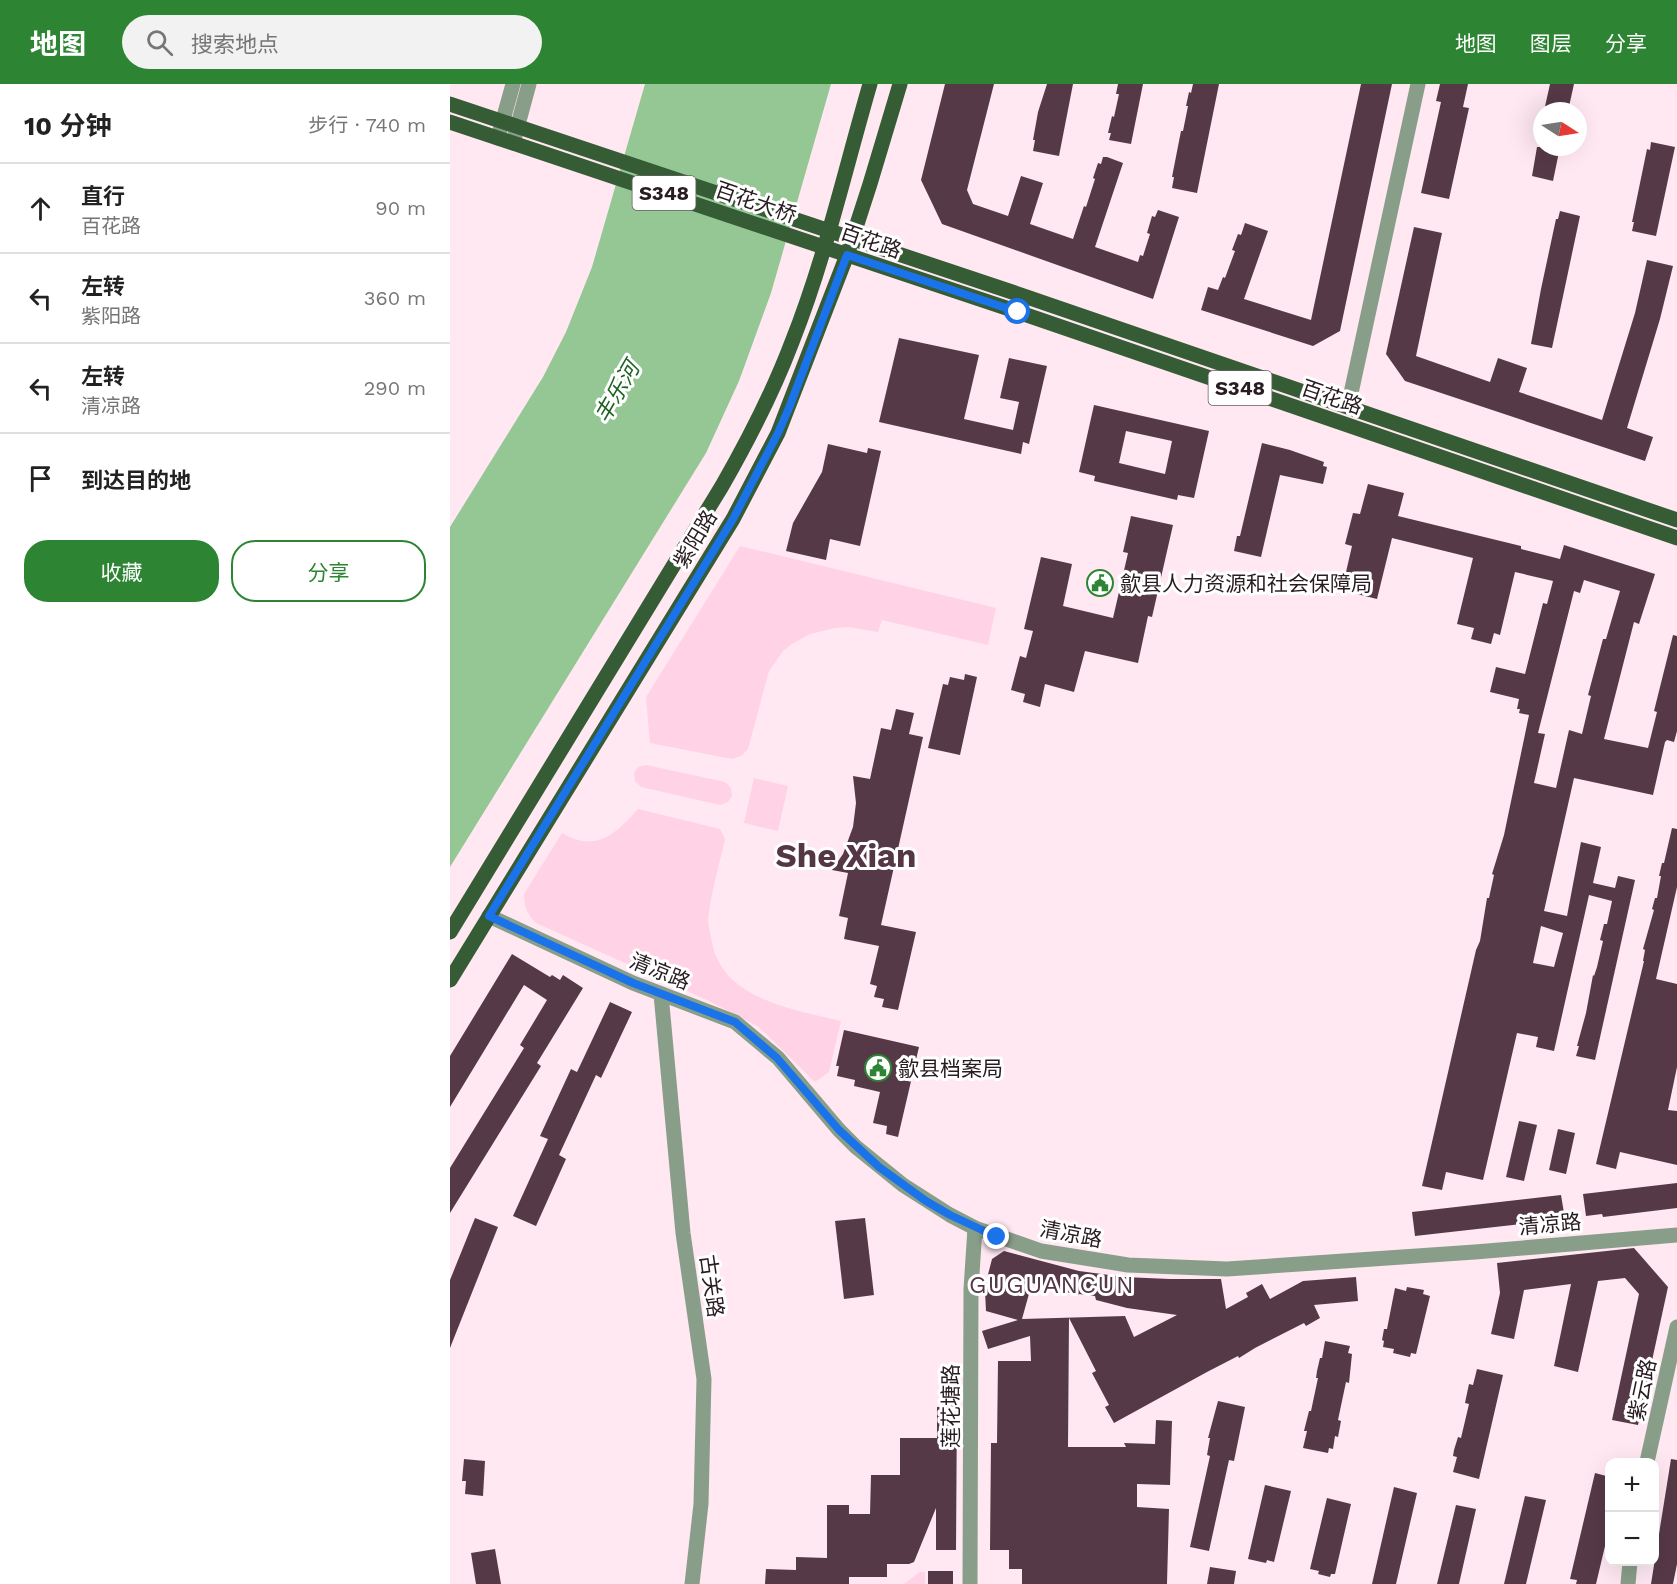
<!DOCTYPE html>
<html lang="zh">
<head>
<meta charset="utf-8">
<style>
	:root { --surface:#fff; --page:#f2f2f2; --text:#222; --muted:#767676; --line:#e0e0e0; --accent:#2d8433 }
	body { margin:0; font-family:"Work Sans","Noto Sans SC",sans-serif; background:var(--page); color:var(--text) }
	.controls { position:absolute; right:18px; bottom:18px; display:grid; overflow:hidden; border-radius:12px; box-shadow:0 6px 24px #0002 }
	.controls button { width:54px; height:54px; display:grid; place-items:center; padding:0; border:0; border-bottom:2px solid var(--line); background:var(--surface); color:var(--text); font:30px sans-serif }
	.compass { position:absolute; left:1083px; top:18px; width:54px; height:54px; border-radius:50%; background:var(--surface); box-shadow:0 6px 24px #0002; rotate:102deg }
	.stop { position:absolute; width:18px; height:18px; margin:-14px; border:4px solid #1a73e8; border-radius:50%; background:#fff }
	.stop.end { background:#1a73e8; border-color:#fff; box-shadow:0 2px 6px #0008 }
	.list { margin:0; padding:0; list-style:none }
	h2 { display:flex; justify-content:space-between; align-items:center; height:78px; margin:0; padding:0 24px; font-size:26px }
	h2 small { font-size:20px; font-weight:400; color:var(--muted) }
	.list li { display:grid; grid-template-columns:39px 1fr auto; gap:18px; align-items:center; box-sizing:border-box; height:90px; padding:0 24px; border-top:2px solid var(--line) }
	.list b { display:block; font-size:22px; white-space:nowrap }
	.list p { margin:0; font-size:20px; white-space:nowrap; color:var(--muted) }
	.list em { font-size:20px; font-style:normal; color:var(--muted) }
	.actions { display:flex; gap:12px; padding:18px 24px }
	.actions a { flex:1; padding:14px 0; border:2px solid var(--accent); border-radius:24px; text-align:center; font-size:21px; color:var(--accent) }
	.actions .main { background:var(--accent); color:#fff }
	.icon { flex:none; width:33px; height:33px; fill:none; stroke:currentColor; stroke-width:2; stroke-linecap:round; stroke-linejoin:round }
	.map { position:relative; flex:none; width:1227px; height:1500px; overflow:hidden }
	header { display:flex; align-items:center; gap:36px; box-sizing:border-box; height:84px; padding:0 30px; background:var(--accent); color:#fff }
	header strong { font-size:28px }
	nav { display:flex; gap:33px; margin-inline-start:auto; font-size:21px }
	.search { width:420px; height:54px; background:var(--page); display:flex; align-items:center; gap:15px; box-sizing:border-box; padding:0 21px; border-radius:33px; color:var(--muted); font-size:22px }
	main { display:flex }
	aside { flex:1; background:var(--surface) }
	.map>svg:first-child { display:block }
	.green { fill:#ffd2e6 }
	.water { fill:#95c794 }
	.building { fill:#563947; fill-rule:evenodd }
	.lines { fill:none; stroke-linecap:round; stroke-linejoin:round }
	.minor { stroke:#899e89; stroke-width:15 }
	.major { stroke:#365c36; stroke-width:15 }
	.route { stroke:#1a73e8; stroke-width:8 }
	.labels { text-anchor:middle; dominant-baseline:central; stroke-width:6; stroke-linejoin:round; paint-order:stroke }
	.shield { fill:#fff; stroke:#685f64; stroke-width:1.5 }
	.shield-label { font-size:20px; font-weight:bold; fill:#281b21 }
	.street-label { font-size:21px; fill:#281b21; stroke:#fff }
	.poi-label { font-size:21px; fill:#281b21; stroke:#fff; text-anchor:start }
	.water-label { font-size:22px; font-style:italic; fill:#1e6223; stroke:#fff }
	.quarter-label { font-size:24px; letter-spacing:1.5px; fill:#543645; stroke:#fff }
	.town-label { font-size:33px; font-weight:bold; fill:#543645; stroke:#fff }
</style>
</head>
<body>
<header>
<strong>地图</strong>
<div class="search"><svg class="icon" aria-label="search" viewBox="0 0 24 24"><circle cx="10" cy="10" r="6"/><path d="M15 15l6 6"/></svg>搜索地点</div>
<nav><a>地图</a><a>图层</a><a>分享</a></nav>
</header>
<main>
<aside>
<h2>10 分钟<small>步行 · 740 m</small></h2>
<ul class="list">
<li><svg class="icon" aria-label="ahead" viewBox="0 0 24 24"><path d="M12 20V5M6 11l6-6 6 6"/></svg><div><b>直行</b><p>百花路</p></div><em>90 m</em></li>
<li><svg class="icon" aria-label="left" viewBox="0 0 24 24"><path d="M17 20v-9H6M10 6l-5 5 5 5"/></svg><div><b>左转</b><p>紫阳路</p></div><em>360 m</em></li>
<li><svg class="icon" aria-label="left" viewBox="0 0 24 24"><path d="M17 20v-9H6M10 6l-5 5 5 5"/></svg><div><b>左转</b><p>清凉路</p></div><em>290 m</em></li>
<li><svg class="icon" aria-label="arrive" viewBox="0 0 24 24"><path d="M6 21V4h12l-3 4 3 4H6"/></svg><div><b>到达目的地</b></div></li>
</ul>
<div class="actions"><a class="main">收藏</a><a>分享</a></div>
</aside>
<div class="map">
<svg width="1227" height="1500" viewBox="0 0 1227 1500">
	<rect width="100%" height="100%" fill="#ffe8f2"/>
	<g class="green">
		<path d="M290 462 546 524 538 561 432 536 428 548 399 543 385 544 360 550 342 560 333 567 319 587 298 665 291 672 282 675 200 659 196 613Z"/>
		<path d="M196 681 275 698 281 704 282 712 278 718 270 721 191 703 185 697 184 689 188 683Z"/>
		<path d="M304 694 338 702 328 747 294 739Z"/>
		<path d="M188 725 270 745 275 755C269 781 261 809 258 836 258 843 261 851 262 859 274 916 343 925 391 937L379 988 365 998 309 943 257 916 86 839C77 830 74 822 74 810L112 749C146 769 166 750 188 725Z"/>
		<path d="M470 1488H475V1500H454Z"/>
	</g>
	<path class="water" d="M195 0H381L321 209 289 297 256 369 0 783V443L93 293 116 248 142 183Z"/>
	<g class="building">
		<path d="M495 0H544L517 106 523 120 558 132 571 92 593 99 580 140 623 155 634 122 636 123 645 95 643 94 648 79 651 80 653 73H657L673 79 645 163 688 178 690 171 693 172 700 150 697 149 702 132 705 133 708 126 729 133 703 215 492 140 471 96Z"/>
		<path d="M597 0H623L609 72 583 67 585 56H583L588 28Z"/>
		<path d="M668 0H693L681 60 659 56 661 49H658L662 32 664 33 669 10H666Z"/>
		<path d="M743 0H769L747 109 722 104 724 93H722L731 47H733L738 22H736L739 8 741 9Z"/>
		<path d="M911 0H942L890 247 863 262 751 226 758 203 768 206 773 193 775 194 785 167 782 166 788 150 791 151 795 139 818 147 794 215 861 236Z"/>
		<path d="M990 0H1018L1013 23 1019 24 999 115 971 109 991 18 986 17Z"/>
		<path d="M1100 0H1124L1118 27H1094Z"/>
		<path d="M1201 58 1225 63 1206 152 1182 147 1184 138H1182L1197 65 1200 66Z"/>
		<path d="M1087 63H1110L1103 97 1082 92Z"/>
		<path d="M1110 127 1130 132 1102 264 1081 260 1091 205 1106 135H1108Z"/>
		<path d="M964 143 992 149 966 272 1040 298 1048 274 1077 284 1069 308 1152 336 1185 229 1197 176 1223 182 1210 235 1177 344 1203 353 1195 377 955 297 936 270Z"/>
		<path d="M449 254 529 271 514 335 563 346 569 318 550 314 559 274 597 282 579 360 573 358 571 370 429 338Z"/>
		<path d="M644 321 759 347 744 414 728 411 727 416 644 397 645 392 629 388ZM676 347 722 357 715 390 669 379Z"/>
		<path d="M812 359 840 366 874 378 873 382 877 383 873 400 830 391 811 473 784 467 787 452H790Z"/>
		<path d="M378 360 417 369 418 364 431 367 410 462 380 455 376 476 336 467 343 439 372 388Z"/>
		<path d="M918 400 954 409 948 432 1071 462V465L1110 475 1114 461 1205 490 1189 540 1184 538 1154 655 1198 664 1207 628 1204 627 1223 551 1227 552V647L1224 658 1217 656 1215 658 1203 711 1124 694 1094 827 1117 832 1131 758 1151 763 1143 799 1165 804 1168 792 1185 796 1145 976 1126 972 1129 962H1127L1136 929 1143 891 1144 892 1147 883 1153 857 1150 856 1154 840H1157L1162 817 1139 811 1104 967 1086 963 1088 953 1067 949 1033 1096 996 1088 992 1106 972 1102 1026 866 1030 857 1037 814H1039L1044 791 1042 790 1054 751 1079 631 1069 629 1070 625H1067L1069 615 1040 608 1046 583 1075 590 1093 519 1097 520 1103 497 1065 488 1050 551 1044 549 1041 560 1021 555 1024 544 1007 540 1023 474 942 454 927 515 907 510 908 505 893 501 902 462 895 460 903 429 910 430ZM1134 496 1170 507 1156 555H1153L1138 611 1141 612 1132 650 1119 646 1106 704 1084 699 1095 650 1088 649 1124 507 1130 509ZM1091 842 1113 849 1104 883 1083 879Z"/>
		<path d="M681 432 723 441 702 533 698 532 688 579 635 567 624 608 595 600 590 623 573 618 575 610 561 606 570 572 576 574 583 547 574 545 591 473 622 480 613 522 663 534 678 469 673 468Z"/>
		<path d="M515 590 527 593 510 671 478 664 493 600 498 601 500 593 514 596Z"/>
		<path d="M446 625 464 629 459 650 473 653 431 841 466 848 448 926 432 923 434 915 424 913 427 902 420 900 429 862 394 855 398 834 389 832 398 789 382 786 393 770 403 743 406 719 403 692 420 695 431 644 441 646Z"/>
		<path d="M1222 744 1227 745V803L1206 895 1227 900V983L1218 1026 1227 1027V1081L1170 1068 1166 1085 1146 1080 1194 877H1193L1195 866 1193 865 1204 826 1202 825 1205 814H1207L1211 792H1209L1212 779H1214Z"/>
		<path d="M62 870 100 893 102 891 110 896 113 891 133 904 87 979 91 982 0 1129V1084L74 964 70 961 97 916 74 901 0 1023V972Z"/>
		<path d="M160 918 182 928 151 994 146 991 109 1071 116 1075 86 1142 63 1132 98 1055 90 1052 121 985 127 988Z"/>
		<path d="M394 946 469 963 448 1053 436 1050 437 1042 423 1039 430 1008 404 1002 405 996 387 992 389 982H386Z"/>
		<path d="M1069 1037 1087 1041 1074 1097 1056 1093Z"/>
		<path d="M1108 1045 1125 1049 1116 1090 1099 1086Z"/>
		<path d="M1227 1099V1124L1153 1133 1152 1130 1136 1132 1133 1110Z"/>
		<path d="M1111 1111 1115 1135 965 1152 962 1128Z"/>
		<path d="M25 1134 48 1143 0 1264V1196Z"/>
		<path d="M415 1134 424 1211 394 1215 385 1137Z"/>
		<path d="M1184 1164 1218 1203 1188 1341 1162 1336 1189 1210 1175 1194 1148 1197 1128 1288 1104 1282 1121 1200 1074 1206 1064 1255 1041 1250 1050 1209 1047 1179Z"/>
		<path d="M554 1167 629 1187 674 1193 720 1195H771L776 1225 798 1213 796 1209 812 1200 820 1215 853 1197 906 1193 908 1217 864 1221 870 1234 856 1242 854 1239 805 1264 789 1274 788 1272 757 1288 664 1339 655 1323 659 1321 642 1289 646 1287 619 1234 618 1363H676L674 1359 705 1360 706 1336 722 1337 720 1401 687 1400V1423L719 1425 717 1500H572V1485H559V1466H540L541 1359H547L548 1277H581L580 1252 538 1265 532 1247 568 1236 536 1227 535 1207 534 1206 542 1175ZM582 1199 628 1211 629 1210 645 1212 646 1216 677 1224 727 1231 684 1253 675 1232 572 1235Z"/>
		<path d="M957 1203 974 1206 973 1210 980 1212 966 1270 961 1269 960 1273 943 1269 944 1265 933 1263 934 1257 932 1256 934 1245H937L945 1204 956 1207Z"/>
		<path d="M875 1257 900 1262 898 1269 902 1270 899 1299 896 1298 888 1336 891 1337 888 1353 885 1352 883 1365 879 1364 878 1369 853 1364 857 1347H854L859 1327H861L868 1294H866L867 1287 870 1274H872Z"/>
		<path d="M1027 1285 1053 1291 1029 1395 1003 1388 1007 1373 1003 1372 1004 1366 1008 1353 1011 1354 1019 1320 1015 1319 1016 1314 1019 1300 1023 1301Z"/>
		<path d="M507 1313 506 1466H486V1424L464 1478 459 1480H437V1493H399V1500H315L316 1485 346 1486V1473L377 1474V1421H399V1430H420L421 1391H450V1354H487V1323H496V1314Z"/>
		<path d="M768 1317 795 1323 784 1377 779 1376 759 1467 740 1463 760 1372 757 1371 760 1354H758Z"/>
		<path d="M14 1375 35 1377 33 1412 15 1410 16 1397H12Z"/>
		<path d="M1221 1375 1227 1376V1480L1223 1500H1201Z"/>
		<path d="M1145 1389 1160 1393V1441L1146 1500H1126L1127 1496 1120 1495Z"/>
		<path d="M815 1401 841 1407 824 1478 817 1476 816 1479 798 1475Z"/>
		<path d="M944 1403 967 1409 946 1500H922Z"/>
		<path d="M1075 1412 1096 1416 1076 1500H1054Z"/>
		<path d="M877 1414 901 1420 885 1490H881L880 1493 868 1490 869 1487 860 1485Z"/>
		<path d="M1006 1421 1026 1425 1009 1500H987Z"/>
		<path d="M45 1465 51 1500H26L21 1469Z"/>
		<path d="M760 1483 786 1487 784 1500H757Z"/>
		<rect x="478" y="1487" width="25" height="13"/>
	</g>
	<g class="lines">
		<g class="minor">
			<path d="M48 54 63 0"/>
			<path d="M63 59 79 0"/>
			<path d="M898 323 968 0"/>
			<path d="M39 832 183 899 285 938 328 974 389 1046 406 1063 453 1101 500 1131 525 1144 591 1167 678 1181 777 1185 1025 1168 1227 1151"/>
			<path d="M211 910 233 1149 254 1295 251 1420 242 1500"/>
			<path d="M1197 1378 1227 1243"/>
			<path d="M520 1500 521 1205 525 1144"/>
			<path d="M1178 1500 1180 1478"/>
		</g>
		<g class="major">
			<path d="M0 20 574 212 1227 436"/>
			<path d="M0 38 568 228 1227 454"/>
			<path d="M0 848 272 402C299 355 323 308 342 258 375 175 395 86 420 0"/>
			<path d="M0 896 283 435 328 349 397 171 420 100 450 0"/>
		</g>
	</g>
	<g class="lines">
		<path class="route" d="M547 1153 500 1131 476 1117 429 1083 389 1046 327 974 285 938 183 899 39 832 283 435 328 349 339 324 397 171 568 228"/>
	</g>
	<defs>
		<symbol id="civic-ring" viewBox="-11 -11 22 22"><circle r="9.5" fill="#fff" stroke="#2d8433" stroke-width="1.5"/><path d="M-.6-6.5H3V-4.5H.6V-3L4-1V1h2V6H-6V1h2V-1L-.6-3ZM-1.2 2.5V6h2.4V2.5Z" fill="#2d8433"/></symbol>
	</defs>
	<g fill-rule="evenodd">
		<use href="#civic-ring" x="635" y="484" width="30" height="30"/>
		<use href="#civic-ring" x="413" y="969" width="30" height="30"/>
	</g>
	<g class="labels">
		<g class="shield">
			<rect x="182.5" y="92" width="63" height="34" rx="4.5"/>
			<rect x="758.5" y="287" width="63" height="34" rx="4.5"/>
		</g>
		<g class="shield-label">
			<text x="214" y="109">S348</text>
			<text x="790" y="304">S348</text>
		</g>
		<g class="street-label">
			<text transform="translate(306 118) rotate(19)">百花大桥</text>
			<text transform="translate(421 157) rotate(19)">百花路</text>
			<text transform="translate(882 313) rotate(19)">百花路</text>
			<text transform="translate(245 455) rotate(-59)">紫阳路</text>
			<text transform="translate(210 887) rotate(22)">清凉路</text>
			<text transform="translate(1100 1140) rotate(-5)">清凉路</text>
			<text transform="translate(621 1150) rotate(11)">清凉路</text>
			<text transform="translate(262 1202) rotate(82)">古关路</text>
			<text transform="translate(1192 1306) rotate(-78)">紫云路</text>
			<text transform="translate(500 1322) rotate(-90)">莲花塘路</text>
		</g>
		<g class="poi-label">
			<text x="670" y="499">歙县人力资源和社会保障局</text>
			<text x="448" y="984">歙县档案局</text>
		</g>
		<g class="water-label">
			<text transform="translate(167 308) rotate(-60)">丰乐河</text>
		</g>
		<g class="quarter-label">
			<text x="602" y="1201">GUGUANCUN</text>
		</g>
		<g class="town-label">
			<text x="396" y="771">She Xian</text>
		</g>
	</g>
</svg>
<div class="controls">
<button>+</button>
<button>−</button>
</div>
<svg class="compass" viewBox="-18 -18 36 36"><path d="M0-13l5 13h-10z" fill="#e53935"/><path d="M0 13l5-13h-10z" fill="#767676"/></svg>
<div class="stop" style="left:568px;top:228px"></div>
<div class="stop end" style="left:547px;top:1153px"></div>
</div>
</main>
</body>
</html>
